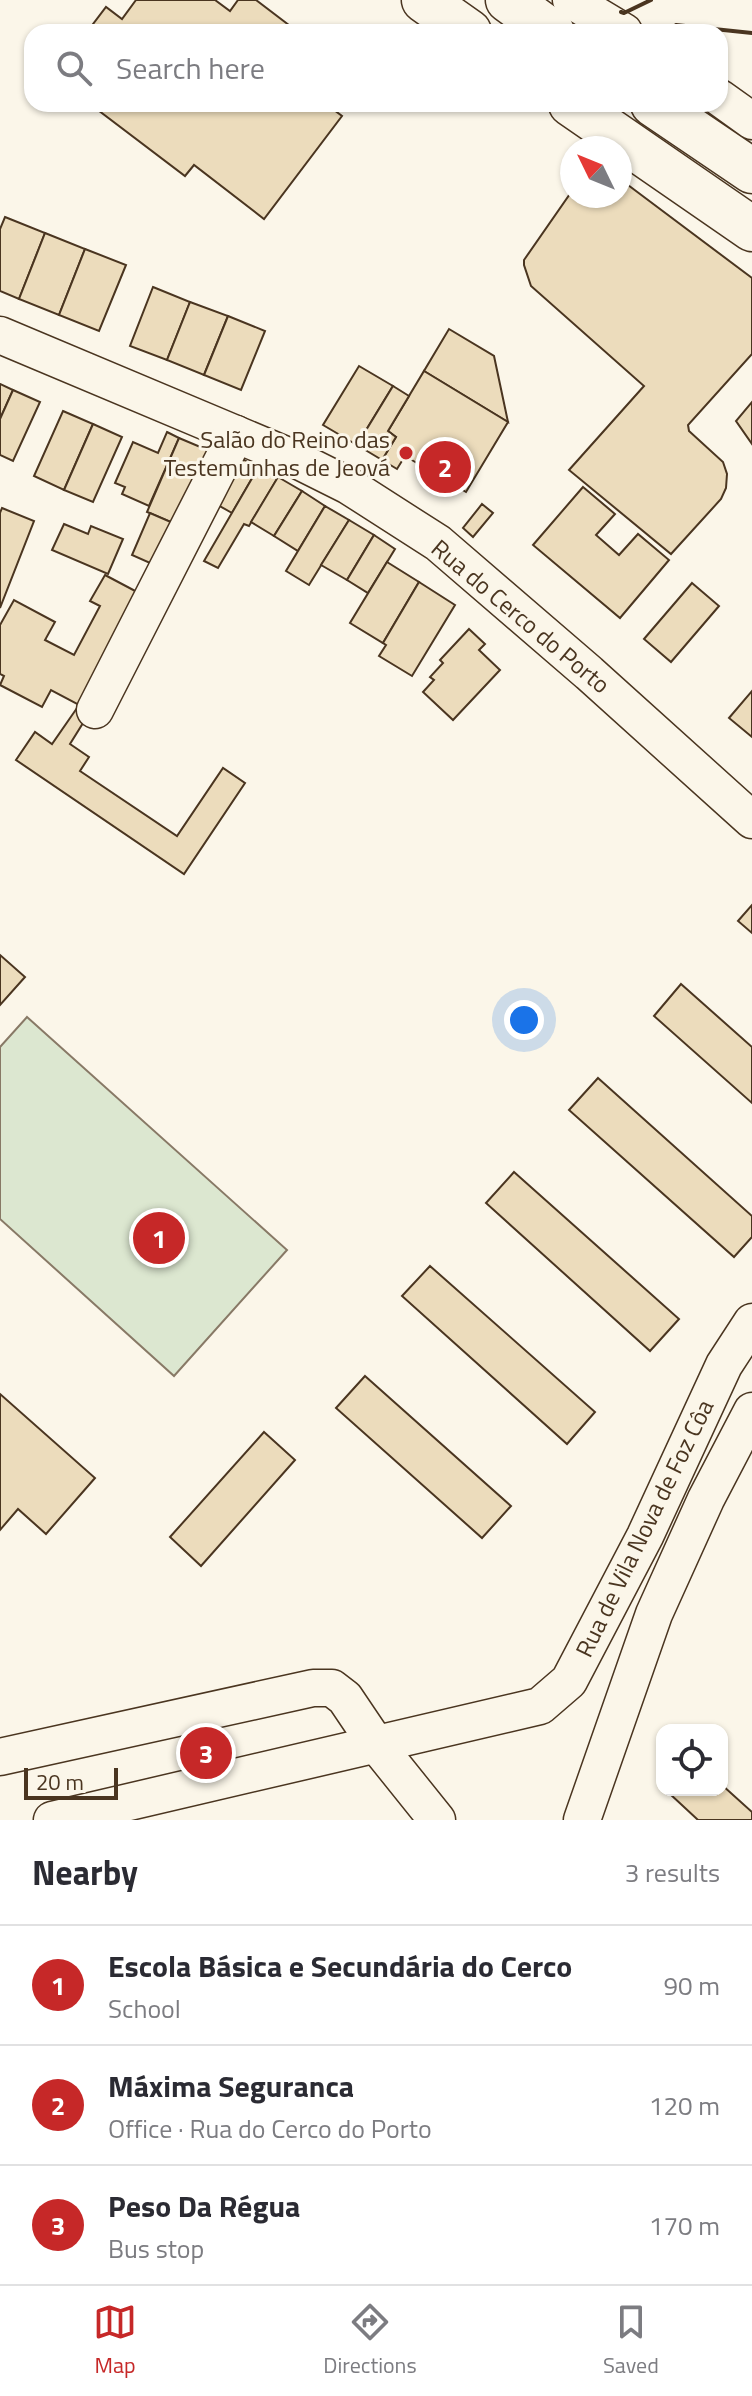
<!DOCTYPE html>
<html lang="en">
<head>
<meta charset="utf-8">
<style>
	:root { --surface:#fff; --page:#f2f2f3; --text:#2b2b33; --muted:#7c7c81; --line:#e1e1e2; --accent:#c62828 }
	body { margin:0; font-family:"Titillium Web",sans-serif; background:var(--page); color:var(--text) }
	.controls { position:absolute; right:24px; bottom:24px; display:grid; overflow:hidden; border-radius:16px; box-shadow:0 2px 6px #0004 }
	.controls button { width:72px; height:72px; display:grid; place-items:center; padding:0; border:0; border-bottom:2px solid var(--line); background:var(--surface); color:var(--text); font:40px sans-serif }
	.compass { position:absolute; left:560px; top:136px; width:72px; height:72px; border-radius:50%; background:var(--surface); box-shadow:0 2px 6px #0004; rotate:313deg }
	.scale { position:absolute; left:24px; bottom:20px; width:94px; box-sizing:border-box; padding-left:8px; border:4px solid #4a3520; border-top:0; font-size:22px; line-height:28px; white-space:nowrap; color:#4a3520; -webkit-text-stroke:6px #fbf6e9; paint-order:stroke }
	.you { position:absolute; left:524px; top:1020px; width:28px; height:28px; margin:-20px; border:6px solid #fff; border-radius:50%; background:#1a73e8; box-shadow:0 0 0 12px #1a73e833 }
	.badge { display:grid; place-items:center; width:52px; height:52px; border-radius:50%; background:var(--accent); color:#fff; font-size:26px; font-weight:700 }
	.pin { position:absolute; translate:-50% -50%; border:4px solid #fff; box-shadow:0 2px 8px #0006 }
	.list { margin:0; padding:0; list-style:none }
	h2 { display:flex; justify-content:space-between; align-items:center; height:104px; margin:0; padding:0 32px; font-size:34px }
	h2 small { font-size:26px; font-weight:400; color:var(--muted) }
	.list li { display:grid; grid-template-columns:52px 1fr auto; gap:24px; align-items:center; box-sizing:border-box; height:120px; padding:0 32px; border-top:2px solid var(--line) }
	.list b { display:block; font-size:30px; white-space:nowrap }
	.list p { margin:0; font-size:26px; white-space:nowrap; color:var(--muted) }
	.list em { font-size:26px; font-style:normal; color:var(--muted) }
	.icon { flex:none; width:44px; height:44px; fill:none; stroke:currentColor; stroke-width:2; stroke-linecap:round; stroke-linejoin:round }
	.map { position:relative; flex:none; width:752px; height:1820px; overflow:hidden }
	.search { position:absolute; background:var(--surface); box-shadow:0 2px 6px #0004; left:24px; right:24px; top:24px; height:88px; display:flex; align-items:center; gap:20px; box-sizing:border-box; padding:0 28px; border-radius:24px; color:var(--muted); font-size:30px }
	.sheet { height:464px; background:var(--surface) }
	nav { display:flex; justify-content:space-around; align-items:center; box-sizing:border-box; height:112px; border-top:2px solid var(--line); background:var(--surface); font-size:22px; color:var(--muted) }
	nav a { display:grid; justify-items:center; gap:4px }
	nav .on { color:var(--accent) }
	.map>svg:first-child { display:block }
	.green { fill:#dce7d0; stroke:#887966; stroke-width:2 }
	.building { fill:#ecdcbc; stroke:#4a3520; stroke-width:2 }
	.lines { fill:none; stroke-linecap:round; stroke-linejoin:round }
	.minor-casing { stroke:#4a3520; stroke-width:39 }
	.major-casing { stroke:#4a3520; stroke-width:47 }
	.minor { stroke:#fbf6e9; stroke-width:36 }
	.major { stroke:#fbf6e9; stroke-width:44 }
	.wall { stroke:#4a3520; stroke-width:4 }
	.poi-dot { fill:#c62828; stroke:#fbf6e9; stroke-width:3 }
	.labels { text-anchor:middle; dominant-baseline:central; stroke-width:6; stroke-linejoin:round; paint-order:stroke }
	.poi-label { font-size:24px; fill:#4a3520; stroke:#fbf6e9; text-anchor:end }
	.street-label { font-size:24px; fill:#4a3520; stroke:#fbf6e9 }
</style>
</head>
<body>
<div class="map">
<svg width="752" height="1820" viewBox="0 0 752 1820">
	<rect width="100%" height="100%" fill="#fbf6e9"/>
	<path class="green" d="M27 1017 287 1250 174 1376 0 1219V1047Z"/>
	<g class="building">
		<path d="M136 0H215L230 11 238 0H256L298 32H87L106 7 122 19Z"/>
		<path d="M90 104H326L342 116 264 219 194 165 185 176Z"/>
		<path d="M620 179 752 278V354L688 425 689 431 723 462 727 474 726 488 721 499 671 554 569 470 644 386 531 286 524 265V260L572 191V196H620Z"/>
		<path d="M5 217 45 233 19 299 0 291V229Z"/>
		<path d="M45 233 85 249 59 315 19 299Z"/>
		<path d="M85 249 126 265 99 331 59 315Z"/>
		<path d="M153 287 190 302 167 360 130 346Z"/>
		<path d="M190 302 228 316 204 375 167 360Z"/>
		<path d="M228 316 265 331 241 390 204 375Z"/>
		<path d="M449 329 494 356 508 422 424 371Z"/>
		<path d="M359 366 393 386 357 445 323 425Z"/>
		<path d="M424 371 508 422 466 492 405 456 397 469 382 460 396 437 388 431Z"/>
		<path d="M0 384 13 390 0 419Z"/>
		<path d="M393 386 409 396 388 431 396 437 382 460 357 445Z"/>
		<path d="M13 390 40 402 13 461 0 455V419Z"/>
		<path d="M752 402V444L736 421Z"/>
		<path d="M63 411 93 424 64 490 34 476Z"/>
		<path d="M93 424 122 437 93 502 64 490Z"/>
		<path d="M167 432 179 438 149 506 122 494 125 487 115 483 133 442 158 453Z"/>
		<path d="M179 438 217 454 180 526 147 512Z"/>
		<path d="M234 454 258 468 232 513 209 500Z"/>
		<path d="M258 468 277 479 249 526 244 524 218 568 204 561Z"/>
		<path d="M278 477 302 491 274 536 251 522Z"/>
		<path d="M583 487 615 514 596 535 619 555 638 534 669 560 620 618 533 545Z"/>
		<path d="M302 491 325 506 298 551 274 536Z"/>
		<path d="M482 504 493 513 473 537 463 528Z"/>
		<path d="M325 506 349 520 309 585 286 571Z"/>
		<path d="M2 508 34 521 0 608V513Z"/>
		<path d="M150 513 180 526 159 567 132 555Z"/>
		<path d="M349 520 374 535 347 580 321 565Z"/>
		<path d="M64 524 88 534 91 526 123 539 108 574 52 550Z"/>
		<path d="M374 535 395 549 368 593 347 580Z"/>
		<path d="M387 562 419 582 383 643 350 623Z"/>
		<path d="M105 575 139 593 79 705 51 690 42 707 0 685 4 676 0 674V625L14 600 55 622 45 640 74 655 100 606 90 601Z"/>
		<path d="M419 582 455 605 412 676 379 656 386 645 383 643Z"/>
		<path d="M692 583 719 606 671 662 644 639Z"/>
		<path d="M469 629 485 644 479 650 500 670 453 720 423 692 434 680 430 677 443 663 440 660Z"/>
		<path d="M752 691V737L729 718Z"/>
		<path d="M77 708 88 715 70 744 89 757 80 771 177 836 223 768 245 783 184 874 16 760 35 732 52 744Z"/>
		<path d="M752 905V933L738 921Z"/>
		<path d="M0 955 25 977 0 1005Z"/>
		<path d="M681 984 752 1047V1103L654 1016Z"/>
		<path d="M598 1078 752 1216V1237L734 1257 569 1110Z"/>
		<path d="M514 1172 679 1319 650 1351 486 1203Z"/>
		<path d="M430 1266 595 1412 567 1444 402 1296Z"/>
		<path d="M365 1376 511 1506 482 1538 336 1408Z"/>
		<path d="M0 1394 95 1478 46 1534 18 1509 0 1530Z"/>
		<path d="M264 1432 295 1460 201 1566 170 1537Z"/>
		<path d="M722 1785 752 1812V1820H698L670 1794 674 1790H722Z"/>
	</g>
	<g class="lines">
		<defs>
			<g id="minor">
				<path d="M571 0 624 32"/>
				<path d="M720 98 752 121"/>
				<path d="M0 335 295 459 349 486 438 543 589 673 752 820"/>
				<path d="M95 710 236 434"/>
				<path d="M0 1757 313 1688H332L345 1698 376 1744 437 1820"/>
				<path d="M52 1820 540 1706 569 1681 645 1536 724 1365 752 1322"/>
				<path d="M582 1820 654 1614 706 1499 752 1411"/>
			</g>
			<g id="major">
				<path d="M424 0 469 32"/>
				<path d="M508 0 552 32"/>
				<path d="M571 104 752 229"/>
				<path d="M653 104 752 171"/>
			</g>
		</defs>
		<use href="#minor" class="minor-casing"/>
		<use href="#major" class="major-casing"/>
		<use href="#minor" class="minor"/>
		<use href="#major" class="major"/>
		<g class="wall">
			<path d="M621 12 624 13 651 0"/>
			<path d="M673 32 676 25 752 33"/>
		</g>
	</g>
	<circle class="poi-dot" cx="406" cy="453" r="8"/>
	<g class="labels">
		<g class="poi-label">
			<text x="390" y="439">Salão do Reino das<tspan x="390" dy="28">Testemunhas de Jeová</tspan></text>
		</g>
		<g class="street-label">
			<text transform="translate(521 616) rotate(40)">Rua do Cerco do Porto</text>
			<text transform="translate(644 1528) rotate(-64)">Rua de Vila Nova de Foz Côa</text>
		</g>
	</g>
</svg>
<div class="controls">
<button><svg class="icon" aria-label="locate" viewBox="0 0 24 24"><circle cx="12" cy="12" r="6"/><path d="M12 2v4M12 18v4M2 12h4M18 12h4"/></svg></button>
</div>
<svg class="compass" viewBox="-18 -18 36 36"><path d="M0-13l5 13h-10z" fill="#e53935"/><path d="M0 13l5-13h-10z" fill="#7c7c81"/></svg>
<div class="scale">20 m</div>
<div class="you"></div>
<div class="pin badge" style="left:159px;top:1238px">1</div>
<div class="pin badge" style="left:445px;top:467px">2</div>
<div class="pin badge" style="left:206px;top:1753px">3</div>
<div class="search"><svg class="icon" aria-label="search" viewBox="0 0 24 24"><circle cx="10" cy="10" r="6"/><path d="M15 15l6 6"/></svg>Search here</div>
</div>
<section class="sheet">
<h2>Nearby<small>3 results</small></h2>
<ul class="list">
<li><span class="badge">1</span><div><b>Escola Básica e Secundária do Cerco</b><p>School</p></div><em>90 m</em></li>
<li><span class="badge">2</span><div><b>Máxima Seguranca</b><p>Office · Rua do Cerco do Porto</p></div><em>120 m</em></li>
<li><span class="badge">3</span><div><b>Peso Da Régua</b><p>Bus stop</p></div><em>170 m</em></li>
</ul>
</section>
<nav>
<a class="on"><svg class="icon" aria-label="map" viewBox="0 0 24 24"><path d="M3 6l6-2 6 2 6-2v14l-6 2-6-2-6 2zM9 4v14M15 6v14"/></svg>Map</a>
<a><svg class="icon" aria-label="directions" viewBox="0 0 24 24"><path d="M12 3l9 9-9 9-9-9zM9 14v-3h6M13 9l2 2-2 2"/></svg>Directions</a>
<a><svg class="icon" aria-label="saved" viewBox="0 0 24 24"><path d="M7 4h10v16l-5-4-5 4z"/></svg>Saved</a>
</nav>
</body>
</html>
